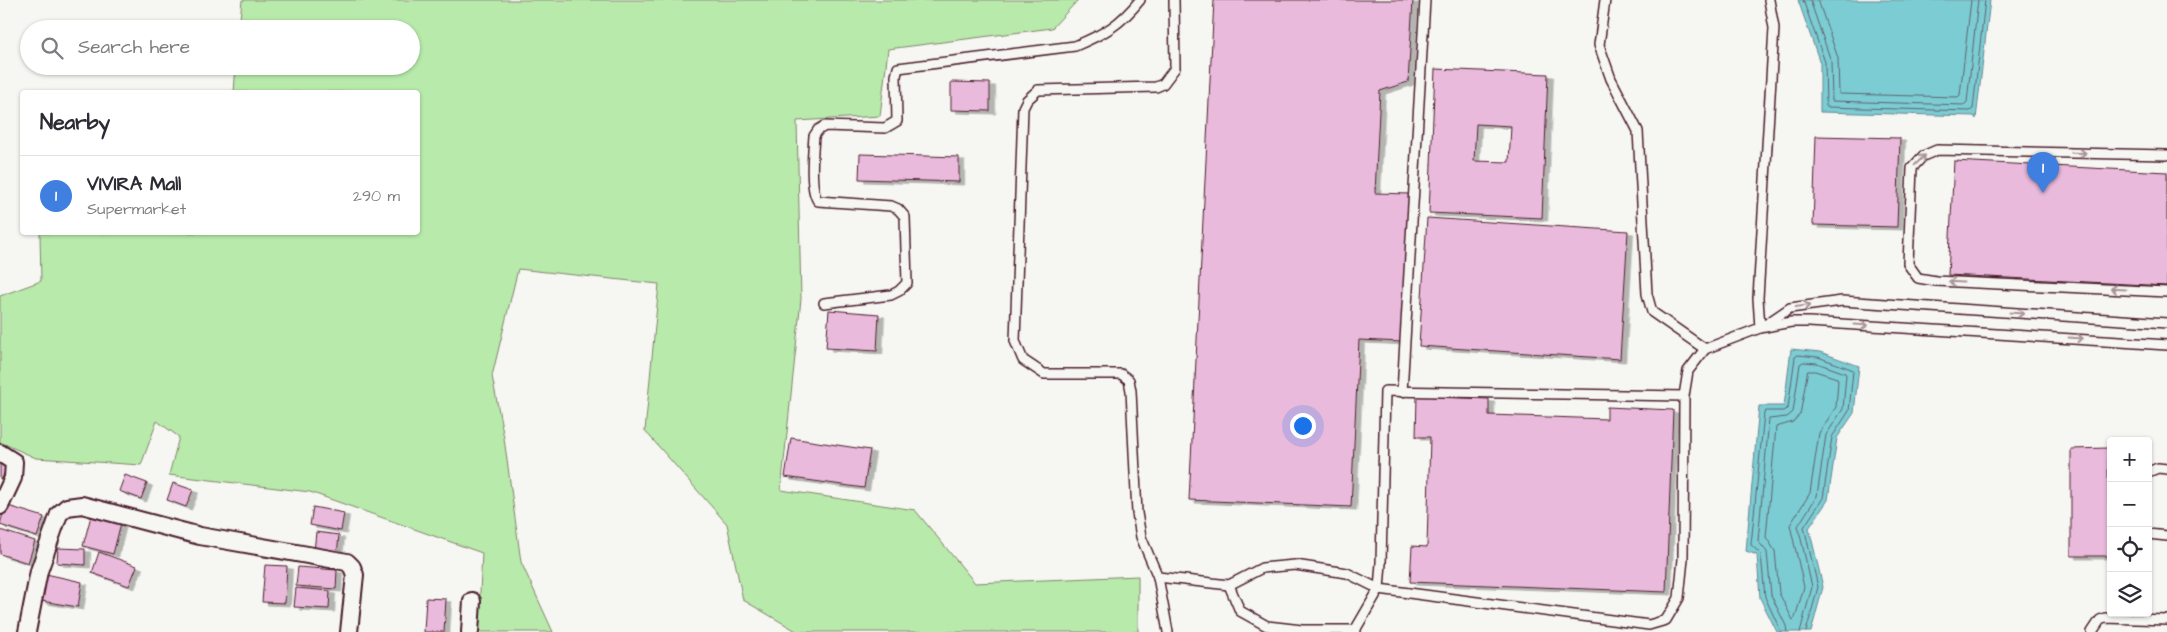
<!DOCTYPE html>
<html lang="en">
<head>
<meta charset="utf-8">
<style>
	:root { --surface:#fff; --page:#f7f7f7; --text:#2b2b33; --muted:#7c7c81; --line:#e1e1e2; --accent:#0b8043 }
	body { margin:0; font-family:"Architects Daughter",sans-serif; background:var(--page); color:var(--text) }
	.controls { position:absolute; right:15px; bottom:15px; display:grid; overflow:hidden; border-radius:5px; box-shadow:0 1px 4px #0004 }
	.controls button { width:45px; height:45px; display:grid; place-items:center; padding:0; border:0; border-bottom:1px solid var(--line); background:var(--surface); color:var(--text); font:25px sans-serif }
	.you { position:absolute; left:1302px; top:425px; width:18px; height:18px; margin:-12px; border:4px solid #fff; border-radius:50%; background:#1a73e8; box-shadow:0 0 0 8px #1a73e833 }
	.badge { display:grid; place-items:center; width:32px; height:32px; border-radius:50%; background:var(--accent); color:#fff; font-size:16px; font-weight:700 }
	.pin { position:absolute; translate:-50% -41px; filter:drop-shadow(0 1px 2px #0008) }
	.pin::after { content:''; position:absolute; top:26px; width:18px; height:15px; background:inherit; clip-path:polygon(0 0,100% 0,50% 100%) }
	.list { margin:0; padding:0; list-style:none }
	h2 { display:flex; justify-content:space-between; align-items:center; height:65px; margin:0; padding:0 20px; font-size:21px }
	h2 small { font-size:16px; font-weight:400; color:var(--muted) }
	.list li { display:grid; grid-template-columns:32px 1fr auto; gap:15px; align-items:center; box-sizing:border-box; height:80px; padding:0 20px; border-top:1px solid var(--line) }
	.list b { display:block; font-size:19px; white-space:nowrap }
	.list p { margin:0; font-size:16px; white-space:nowrap; color:var(--muted) }
	.list em { font-size:16px; font-style:normal; color:var(--muted) }
	.icon { flex:none; width:28px; height:28px; fill:none; stroke:currentColor; stroke-width:2; stroke-linecap:round; stroke-linejoin:round }
	.map { position:relative; flex:none; width:2167px; height:632px; overflow:hidden }
	.search { position:absolute; background:var(--surface); box-shadow:0 1px 4px #0004; left:20px; top:20px; width:400px; height:55px; display:flex; align-items:center; gap:12px; box-sizing:border-box; padding:0 18px; border-radius:28px; color:var(--muted); font-size:19px }
	.panel { position:absolute; background:var(--surface); box-shadow:0 1px 4px #0004; left:20px; top:90px; width:400px; height:145px; border-radius:5px }
	.map>svg:first-child { display:block }
	.green { fill:#b8eaab; stroke:#81846b }
	.water { fill:#7bccd3; stroke:#678790 }
	.lines { fill:none; stroke-linecap:round; stroke-linejoin:round }
	.shore { stroke:#5e646e; stroke-width:1 }
	.building { fill:#e9badc; stroke:#4a1f2b; fill-rule:evenodd; filter:url(#shadow) }
	.lane-casing { stroke:#4a1f2b; stroke-width:12 }
	.street-casing { stroke:#4a1f2b; stroke-width:20 }
	.lane { stroke:#f6f6f2; stroke-width:9 }
	.street { stroke:#f6f6f2; stroke-width:16 }
	.oneway { stroke:#a99598 }
</style>
</head>
<body>
<div class="map">
<svg width="2167" height="632" viewBox="0 0 2167 632">
	<defs>
		<filter id="shadow"><feDropShadow dx="5.5" dy="3" stdDeviation="0" flood-color="#0004"/></filter>
	</defs>
	<rect width="100%" height="100%" fill="#f6f6f2"/>
	<filter id="ink" filterUnits="userSpaceOnUse"><feTurbulence type="fractalNoise" baseFrequency=".02" numOctaves="2"/><feDisplacementMap in="SourceGraphic" scale="10" xChannelSelector="R" yChannelSelector="G"/><feConvolveMatrix kernelMatrix="1 2 1 2 8 2 1 2 1" color-interpolation-filters="sRGB"/></filter>
	<g filter="url(#ink)">
		<path class="green" d="M242 0H1078L1052 28 888 49 880 116 797 121 801 299 781 490 915 510 975 583 1138 576V632H798L743 600 727 524 645 431 659 284 518 269 492 376 504 438 521 562 553 632H478L482 553 310 492 169 475 179 437 157 421 141 465 36 458 0 442V296L41 281 40 233 418 232V92H234L236 66H411V29H239Z"/>
		<g class="water">
			<path d="M1798 0H1990L1976 119 1974 116 1820 112V63Z"/>
			<path d="M1791 349 1820 352 1859 366 1854 413 1837 438 1828 500 1809 528 1823 587 1811 632H1777L1760 598 1757 555 1746 551 1759 406H1784Z"/>
		</g>
		<g class="lines">
			<g class="shore">
				<path d="M1803 0 1825 62 1826 107 1970 111 1973 109 1985 0"/>
				<path d="M1810 0 1831 61 1832 101 1964 105 1967 102 1978 0"/>
				<path d="M1818 0 1838 58 1839 94 1958 97 1960 95 1971 0"/>
				<path d="M1808 371H1815L1837 378 1838 381 1836 407 1819 433 1810 493 1790 525 1804 587 1795 618 1793 620 1779 593 1775 551 1766 537 1776 427 1793 422 1800 414Z"/>
				<path d="M1781 632 1765 597 1761 554 1751 545 1764 413 1766 411H1783L1788 408 1795 357 1798 355 1818 357 1851 369 1853 371 1849 411 1832 437 1823 498 1804 527 1818 587 1806 632"/>
				<path d="M1787 632 1786 626 1771 595 1767 552 1758 541 1769 419 1787 417 1793 412 1800 364 1803 362 1817 363 1845 373 1846 375 1843 409 1826 435 1817 496 1798 526 1812 587 1800 632"/>
			</g>
		</g>
		<g class="building">
			<path d="M1214 0H1413L1408 82 1380 91 1375 193 1409 194 1402 342 1359 340 1351 507 1189 500Z"/>
			<path d="M1435 69 1548 74 1542 218 1429 213ZM1476 124 1511 126 1509 162 1474 161Z"/>
			<path d="M951 82 990 83V111L951 110Z"/>
			<path d="M1816 136 1900 138 1897 227 1813 225Z"/>
			<path d="M860 154 959 157V182L859 179Z"/>
			<path d="M1954 161 2167 172V286L1948 275Z"/>
			<path d="M1427 218 1628 231 1620 359 1419 346Z"/>
			<path d="M829 310 879 314 877 351 826 348Z"/>
			<path d="M1417 396 1489 399V415L1607 419V407L1673 410 1666 592 1410 582 1412 546 1427 547 1430 437H1416Z"/>
			<path d="M791 438 870 450 864 488 785 477Z"/>
			<path d="M2108 448 2109 556H2071V449Z"/>
			<path d="M0 462 7 466 2 479H0Z"/>
			<path d="M125 475 147 483 141 499 119 491Z"/>
			<path d="M173 483 193 490 186 507 167 500Z"/>
			<path d="M5 505 44 517 37 537 0 525Z"/>
			<path d="M313 507 344 513 341 531 310 525Z"/>
			<path d="M91 516 121 523 113 554 83 546Z"/>
			<path d="M0 530 35 541 28 563 0 554Z"/>
			<path d="M316 532 339 535 337 555 314 552Z"/>
			<path d="M58 548 85 549V565L57 563Z"/>
			<path d="M99 552 137 566 129 586 92 573Z"/>
			<path d="M265 565 287 566 285 603 262 602Z"/>
			<path d="M298 567 337 570 336 589 296 586Z"/>
			<path d="M46 574 82 582 78 607 41 601Z"/>
			<path d="M296 588 330 591 329 609 294 607Z"/>
			<path d="M426 598 446 599 444 632H424Z"/>
		</g>
		<g class="lines">
			<defs>
				<g id="lane">
					<path d="M1605 0 1599 45 1611 79 1638 131 1647 294 1652 312 1705 349"/>
					<path d="M2167 155 1937 150 1923 156 1912 168 1908 264 1918 278 1936 281 2167 292"/>
					<path d="M824 303 891 295 899 291 907 283 905 217 898 209 891 206 818 201C809 189 813 151 814 136L818 130 825 126 885 128 897 121 896 76 898 68 1075 46C1104 34 1120 25 1140 0"/>
					<path d="M1765 325 1790 308 1842 301 2167 323"/>
					<path d="M1760 328 1758 298 1774 28 1769 0"/>
					<path d="M1402 392 1425 0"/>
					<path d="M1684 396 1385 391 1381 563 1379 589 1649 625 1666 620 1679 598 1683 559 1684 396 1688 371 1705 349 1760 328 1791 322H1809L2167 345"/>
					<path d="M2148 472 2158 468 2167 469"/>
					<path d="M2148 534 2167 536"/>
					<path d="M1158 577 1229 585 1262 568 1295 565 1347 573 1379 589 1354 632"/>
					<path d="M1229 585 1240 611 1267 626 1302 630H1356"/>
					<path d="M1168 632 1158 577 1141 537 1137 513 1131 391 1129 380 1121 374H1044L1023 360 1015 341 1023 108 1027 100 1038 90 1156 87 1163 84 1175 68 1174 0"/>
					<path d="M2092 632 2100 620 2105 618 2167 620"/>
				</g>
				<g id="street">
					<path d="M0 453 14 462 13 478 0 506"/>
					<path d="M27 632 39 571 59 514 67 507 82 505 200 536 347 562 352 567 355 575 349 632"/>
					<path d="M470 632 472 601"/>
				</g>
			</defs>
			<use href="#lane" class="lane-casing"/>
			<use href="#street" class="street-casing"/>
			<use href="#lane" class="lane"/>
			<use href="#street" class="street"/>
		</g>
		<defs><path id="oneway-shaft" d="M-6 0H5M1.5-3L5.5 0L1.5 3" fill="none" stroke-width="1.6" stroke-linecap="round" stroke-linejoin="round" transform="scale(1.25)"/></defs>
		<g class="oneway">
			<use href="#oneway-shaft" transform="translate(2079 153) rotate(1)"/>
			<use href="#oneway-shaft" transform="translate(1920 160) rotate(-44)"/>
			<use href="#oneway-shaft" transform="translate(1956 282) rotate(-177)"/>
			<use href="#oneway-shaft" transform="translate(2118 289) rotate(-177)"/>
			<use href="#oneway-shaft" transform="translate(1803 306) rotate(-8)"/>
			<use href="#oneway-shaft" transform="translate(2017 313) rotate(4)"/>
			<use href="#oneway-shaft" transform="translate(1861 325) rotate(3)"/>
			<use href="#oneway-shaft" transform="translate(2076 338) rotate(4)"/>
		</g>
	</g>
</svg>
<div class="controls">
<button>+</button>
<button>−</button>
<button><svg class="icon" aria-label="locate" viewBox="0 0 24 24"><circle cx="12" cy="12" r="6"/><path d="M12 2v4M12 18v4M2 12h4M18 12h4"/></svg></button>
<button><svg class="icon" aria-label="layers" viewBox="0 0 24 24"><path d="M12 4l9 5-9 5-9-5zM3 14l9 5 9-5"/></svg></button>
</div>
<div class="you"></div>
<div class="pin badge" style="left:2043px;top:193px;background:#3f7fe0">1</div>
<div class="search"><svg class="icon" aria-label="search" viewBox="0 0 24 24"><circle cx="10" cy="10" r="6"/><path d="M15 15l6 6"/></svg>Search here</div>
<section class="panel">
<h2>Nearby<small></small></h2>
<ul class="list">
<li><span class="badge" style="background:#3f7fe0">1</span><div><b>VIVIRA Mall</b><p>Supermarket</p></div><em>290 m</em></li>
</ul>
</section>
</div>
</body>
</html>
